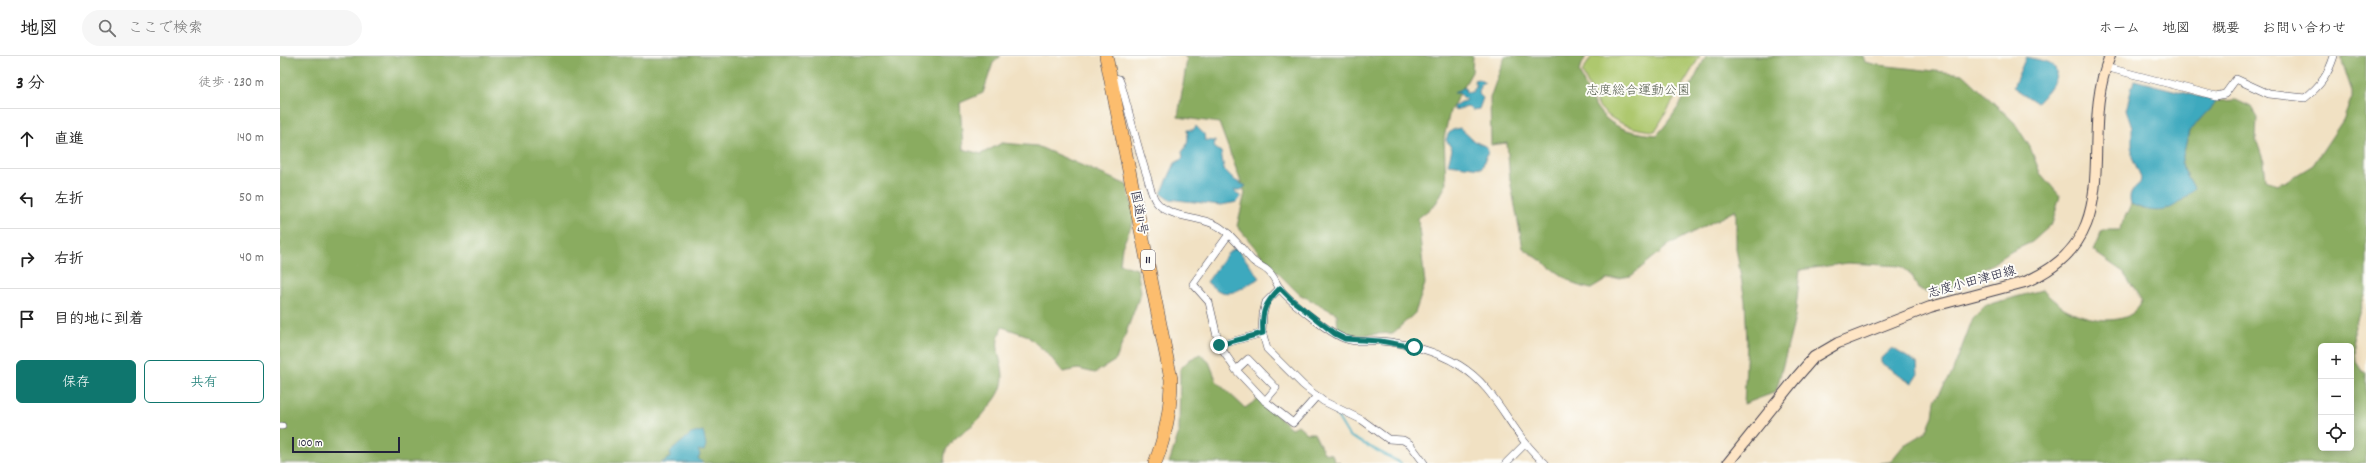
<!DOCTYPE html>
<html lang="ja">
<head>
<meta charset="utf-8">
<style>
	:root { --surface:#fff; --page:#f6f6f6; --text:#222; --muted:#767676; --line:#e0e0e0; --accent:#0f766e }
	body { margin:0; font-family:Dekko,"Klee One",sans-serif; background:var(--page); color:var(--text) }
	.controls { position:absolute; right:12px; bottom:12px; display:grid; overflow:hidden; border-radius:6px; box-shadow:0 2px 10px #0003 }
	.controls button { width:36px; height:36px; display:grid; place-items:center; padding:0; border:0; border-bottom:1px solid var(--line); background:var(--surface); color:var(--text); font:20px sans-serif }
	.scale { position:absolute; left:12px; bottom:10px; width:108px; box-sizing:border-box; padding-left:4px; border:2px solid #22223b; border-top:0; font-size:11px; line-height:14px; white-space:nowrap; color:#22223b; -webkit-text-stroke:3px #fdfcf7; paint-order:stroke }
	.stop { position:absolute; width:12px; height:12px; margin:-9px; border:3px solid #0f766e; border-radius:50%; background:#fff }
	.stop.end { background:#0f766e; border-color:#fff; box-shadow:0 1px 4px #0008 }
	.list { margin:0; padding:0; list-style:none }
	h2 { display:flex; justify-content:space-between; align-items:center; height:52px; margin:0; padding:0 16px; font-size:17px }
	h2 small { font-size:13px; font-weight:400; color:var(--muted) }
	.list li { display:grid; grid-template-columns:26px 1fr auto; gap:12px; align-items:center; box-sizing:border-box; height:60px; padding:0 16px; border-top:1px solid var(--line) }
	.list b { display:block; font-size:15px; white-space:nowrap }
	.list em { font-size:13px; font-style:normal; color:var(--muted) }
	.actions { display:flex; gap:8px; padding:12px 16px }
	.actions a { flex:1; padding:9px 0; border:1px solid var(--accent); border-radius:6px; text-align:center; font-size:14px; color:var(--accent) }
	.actions .main { background:var(--accent); color:#fff }
	.icon { flex:none; width:22px; height:22px; fill:none; stroke:currentColor; stroke-width:2; stroke-linecap:round; stroke-linejoin:round }
	.map { position:relative; flex:none; width:2086px; height:407px; overflow:hidden }
	header { display:flex; align-items:center; gap:24px; box-sizing:border-box; height:56px; padding:0 20px; background:var(--surface); border-bottom:1px solid var(--line) }
	header strong { font-size:19px }
	nav { display:flex; gap:22px; margin-inline-start:auto; font-size:14px }
	.search { width:280px; height:36px; background:var(--page); display:flex; align-items:center; gap:10px; box-sizing:border-box; padding:0 14px; border-radius:22px; color:var(--muted); font-size:15px }
	main { display:flex }
	aside { flex:1; background:var(--surface) }
	.map>svg:first-child { display:block }
	.green { fill:#aec86e; stroke:#687554 }
	.forest { fill:#8aac61; stroke:#56674e; fill-rule:evenodd }
	.water { fill:#3ea9be; stroke:#30667c }
	.lines { fill:none; stroke-linecap:round; stroke-linejoin:round }
	.stream { stroke:#3ea9be; stroke-width:2 }
	.street-casing { stroke:#413f4f; stroke-width:8 }
	.secondary-casing { stroke:#413f4f; stroke-width:12 }
	.highway-casing { stroke:#413f4f; stroke-width:14 }
	.street { stroke:#fff; stroke-width:7 }
	.secondary { stroke:#fee5c5; stroke-width:10 }
	.highway { stroke:#fcbd6e; stroke-width:13 }
	.route { stroke:#0f766e; stroke-width:5 }
	.labels { text-anchor:middle; dominant-baseline:central; stroke-width:4; stroke-linejoin:round; paint-order:stroke }
	.shield { fill:#fdfcf7; stroke:#646373; stroke-width:1 }
	.shield-label { font-size:12px; font-weight:bold; fill:#22223b }
	.park-label { font-size:13px; fill:#535c4d; stroke:#fdfcf7 }
	.street-label { font-size:13px; fill:#22223b; stroke:#fdfcf7 }
</style>
</head>
<body>
<header>
<strong>地図</strong>
<div class="search"><svg class="icon" aria-label="search" viewBox="0 0 24 24"><circle cx="10" cy="10" r="6"/><path d="M15 15l6 6"/></svg>ここで検索</div>
<nav><a>ホーム</a><a>地図</a><a>概要</a><a>お問い合わせ</a></nav>
</header>
<main>
<aside>
<h2>3 分<small>徒歩 · 230 m</small></h2>
<ul class="list">
<li><svg class="icon" aria-label="ahead" viewBox="0 0 24 24"><path d="M12 20V5M6 11l6-6 6 6"/></svg><div><b>直進</b></div><em>140 m</em></li>
<li><svg class="icon" aria-label="left" viewBox="0 0 24 24"><path d="M17 20v-9H6M10 6l-5 5 5 5"/></svg><div><b>左折</b></div><em>50 m</em></li>
<li><svg class="icon" aria-label="right" viewBox="0 0 24 24"><path d="M7 20v-9h11M14 6l5 5-5 5"/></svg><div><b>右折</b></div><em>40 m</em></li>
<li><svg class="icon" aria-label="arrive" viewBox="0 0 24 24"><path d="M6 21V4h12l-3 4 3 4H6"/></svg><div><b>目的地に到着</b></div></li>
</ul>
<div class="actions"><a class="main">保存</a><a>共有</a></div>
</aside>
<div class="map">
<svg width="2086" height="407" viewBox="0 0 2086 407">
	<rect width="100%" height="100%" fill="#fdfcf7"/>
	<filter id="ink" filterUnits="userSpaceOnUse"><feTurbulence type="fractalNoise" baseFrequency=".025" numOctaves="2"/><feDisplacementMap in="SourceGraphic" scale="8" xChannelSelector="R" yChannelSelector="G"/><feConvolveMatrix kernelMatrix="1 2 1 2 8 2 1 2 1" color-interpolation-filters="sRGB"/></filter>
	<filter id="wash" filterUnits="userSpaceOnUse"><feTurbulence type="fractalNoise" baseFrequency=".012" numOctaves="4" result="noise"/><feDisplacementMap in="SourceGraphic" scale="16" xChannelSelector="R" yChannelSelector="G"/><feGaussianBlur stdDeviation="0.9" result="paint"/><feColorMatrix in="noise" values="0 0 0 0 0 0 0 0 0 0 0 0 0 0 0 0 0 1.4 0 .05"/><feComposite in="paint" operator="in"/></filter>
	<g filter="url(#wash)">
		<rect width="100%" height="100%" fill="#f1e1c3"/>
		<path class="green" d="M1312 0H1420L1375 75C1356 74 1335 68 1321 53 1313 43 1308 27 1302 16Z"/>
		<g class="forest">
			<path d="M0 0H721L713 7 703 37 680 47 683 93 701 98 722 87 757 90 847 129 855 162 842 191 840 208 857 213 861 236 836 304 815 317 798 313 783 316 768 298 746 279 722 271C721 275 719 279 718 283 715 304 732 318 716 342 710 350 703 359 696 366 684 377 661 387 665 407H0Z"/>
			<path d="M904 0H1193L1192 16 1170 55 1164 82 1166 129 1155 149 1138 162 1145 228 1135 257 1113 277 1079 279 1058 276 1057 258 1019 238 987 206 957 170 965 137 939 67 898 61 907 3Z"/>
			<path d="M1225 0H1306L1299 15C1315 58 1328 76 1377 79 1398 56 1412 28 1426 0H1583L1585 6 1598 9 1683 18 1734 66 1750 91 1760 117 1780 140 1772 168 1752 186 1732 195 1680 229 1659 239 1638 233 1632 219 1621 210 1568 207 1520 214 1515 262 1496 336 1464 348 1467 286 1465 245 1456 192V154L1390 188 1351 220 1326 224 1311 233 1296 229 1243 192 1230 124 1227 87 1211 89 1210 42Z"/>
			<path d="M2063 0H2086V235L2074 274 2076 306 2082 315 2086 317V407H1596L1610 406 1624 389 1644 377 1648 372 1653 361 1655 344 1672 317 1693 262 1706 249 1762 234C1769 240 1776 247 1784 252 1805 264 1850 274 1862 245L1842 215 1813 195 1822 174H1839L1851 148 1863 153 1903 144 1914 132 1901 108 1909 75 1937 45 1956 44 1971 51 1977 61 1976 83 1984 106 1986 123 1996 129 2007 125 2033 109 2063 64 2072 42V36L2061 2ZM2041 290H2071V392H2041Z"/>
			<path d="M920 298 929 306 937 326 965 352 978 343 1011 372 1018 369 1027 377H1034L1044 397 1052 398 1054 405 1060 407H889L899 376 900 313 909 304Z"/>
		</g>
		<g class="water">
			<path d="M1746 1C1753 3 1764 4 1770 7 1787 18 1764 39 1757 47L1733 31Z"/>
			<path d="M1198 23 1205 27 1200 29 1199 38 1203 42 1199 53 1192 54 1188 51 1174 54 1173 50 1186 44 1179 37H1174L1185 31 1186 36H1192L1196 30 1194 24Z"/>
			<path d="M1854 24 1937 45 1909 75 1901 108 1914 132C1894 155 1880 161 1851 148 1848 137 1852 134 1860 127L1861 121 1852 101V72L1846 54Z"/>
			<path d="M916 70 924 78 925 84 935 85 934 91 941 96 944 113 956 125 966 130 961 134H954L961 141 957 146 941 149 888 143 881 138 895 107 903 102 902 96C908 89 909 84 907 74H913Z"/>
			<path d="M1180 72 1194 85 1207 91 1208 96 1202 112 1168 108 1172 93 1166 84C1169 75 1171 74 1180 72Z"/>
			<path d="M956 191 980 222C958 233 948 247 927 226L947 198Z"/>
			<path d="M1612 292 1637 307 1638 318 1632 327 1601 307V302Z"/>
			<path d="M423 375 426 389 424 395 418 394 420 399 418 403 423 406 422 407H381L391 401 390 396 411 378Z"/>
		</g>
		<g class="lines">
			<path class="stream" d="M1054 355 1069 380 1121 407"/>
		</g>
	</g>
	<g filter="url(#ink)">
		<g class="lines">
			<defs>
				<g id="street">
					<path d="M1825 11 1936 40 1945 38 1956 23 1989 38 2025 42C2041 29 2048 19 2054 0"/>
					<path d="M830 21 839 23 841 28C850 59 857 90 867 120 869 127 871 137 875 144 888 164 923 159 941 172 954 181 961 192 971 203 976 209 983 210 988 215 994 220 996 227 1000 233 1011 246 1050 278 1066 283 1077 287 1088 284 1100 285 1126 287 1156 295 1179 309 1219 333 1230 378 1265 407"/>
					<path d="M949 178 913 228 929 246 939 289 956 314 985 345 1013 367 1037 340"/>
					<path d="M1000 232 986 246 983 258 982 275 987 293 1023 329 1043 345 1082 364 1108 383 1123 384 1130 388 1144 407"/>
					<path d="M939 289 983 277"/>
					<path d="M956 314 968 303 996 332 985 345"/>
					<path d="M0 370H2"/>
					<path d="M1226 407 1245 388"/>
				</g>
				<path id="secondary" d="M1448 407 1516 322 1534 301 1558 287 1650 251 1745 226C1853 180 1795 83 1830 0"/>
				<path id="highway" d="M826 0 891 323C891 353 886 379 875 407"/>
			</defs>
			<use href="#street" class="street-casing"/>
			<use href="#secondary" class="secondary-casing"/>
			<use href="#highway" class="highway-casing"/>
			<use href="#street" class="street"/>
			<use href="#secondary" class="secondary"/>
			<use href="#highway" class="highway"/>
		</g>
	</g>
	<g class="lines" filter="url(#ink)">
		<path class="route" d="M939 289 983 277C981 256 985 247 1000 232L1012 244 1055 278 1065 283 1100 285 1134 291"/>
	</g>
	<g class="labels">
		<rect class="shield" x="861" y="194" width="14" height="20" rx="3"/>
		<g class="shield-label">
			<text x="868" y="204">11</text>
		</g>
		<g class="park-label">
			<text x="1358" y="35">志度総合運動公園</text>
		</g>
		<g class="street-label">
			<text transform="translate(858 157) rotate(79)">国道11号</text>
			<text transform="translate(1692 227) rotate(-15)">志度小田津田線</text>
		</g>
	</g>
</svg>
<div class="controls">
<button>+</button>
<button>−</button>
<button><svg class="icon" aria-label="locate" viewBox="0 0 24 24"><circle cx="12" cy="12" r="6"/><path d="M12 2v4M12 18v4M2 12h4M18 12h4"/></svg></button>
</div>
<div class="scale">100 m</div>
<div class="stop" style="left:1134px;top:291px"></div>
<div class="stop end" style="left:939px;top:289px"></div>
</div>
</main>
</body>
</html>
